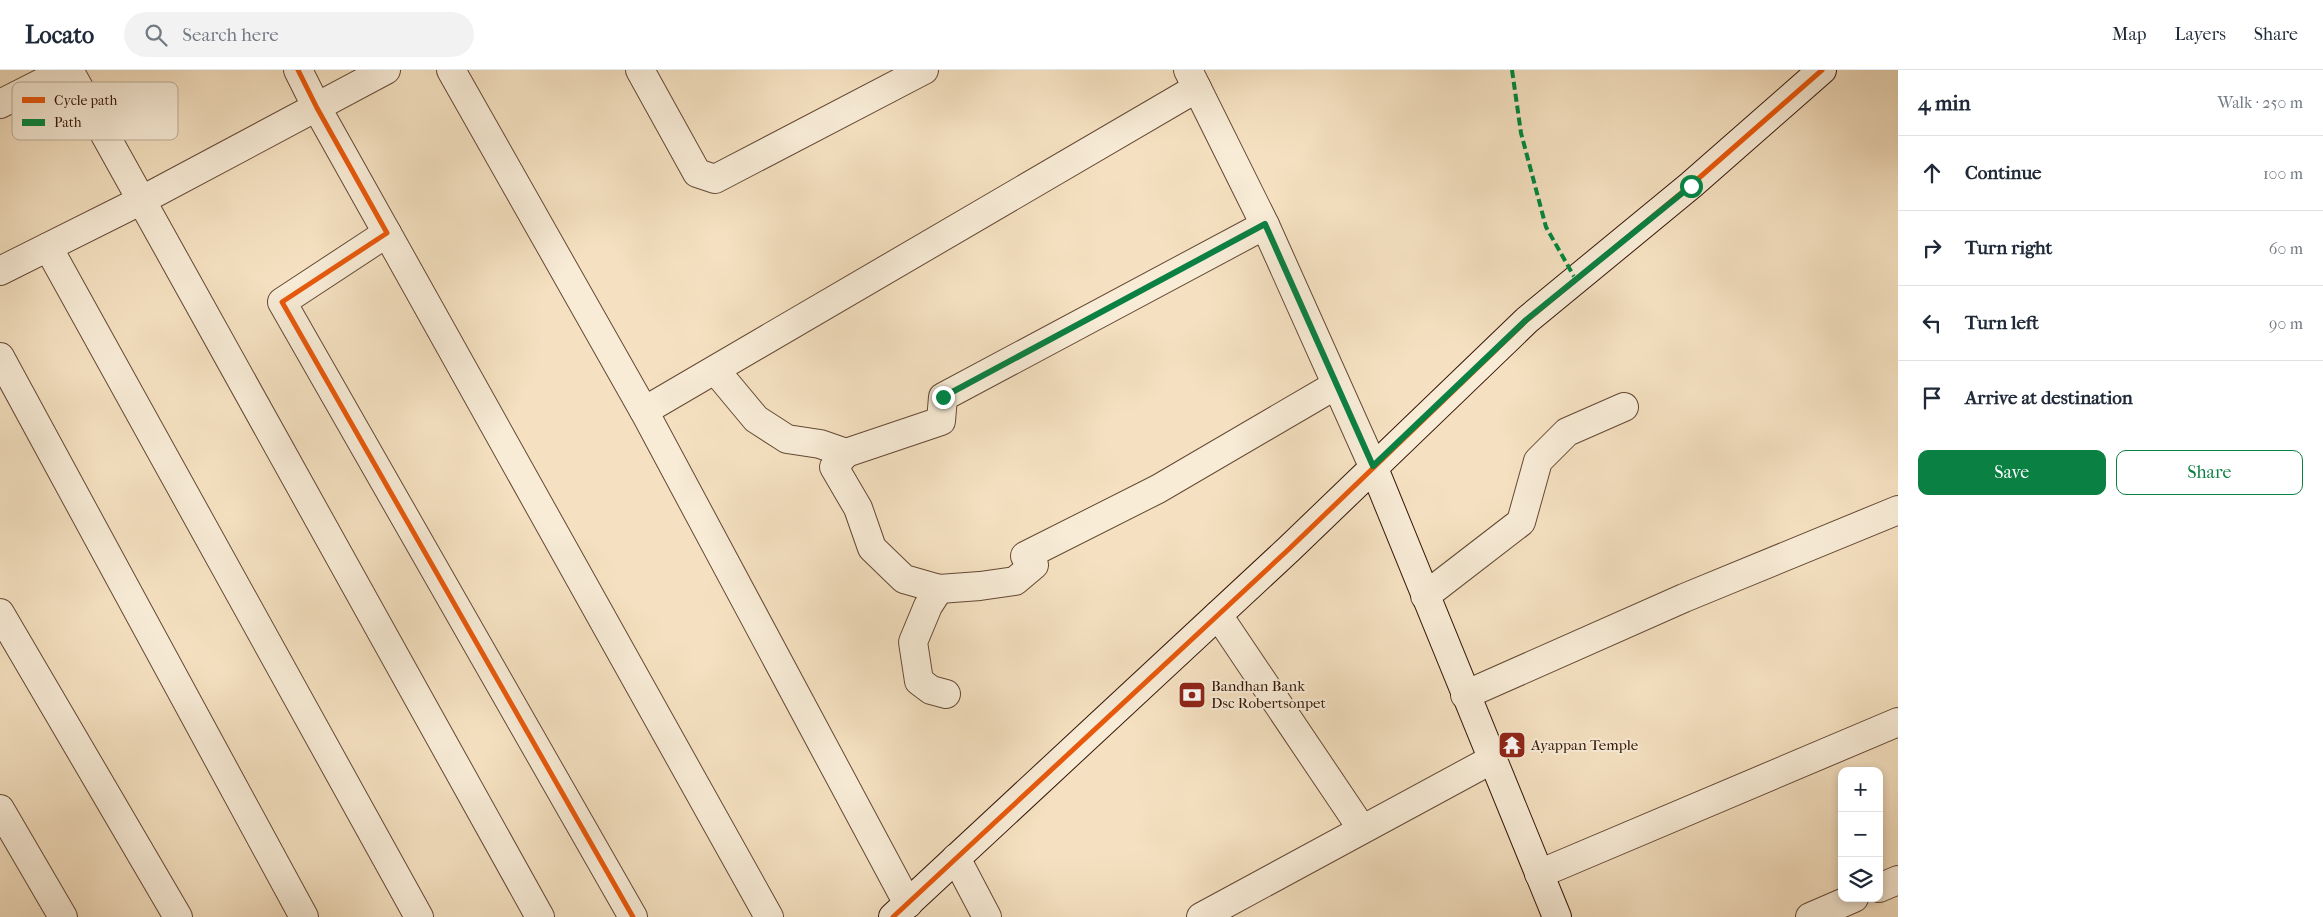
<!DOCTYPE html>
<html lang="en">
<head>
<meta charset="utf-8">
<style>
	:root { --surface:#fff; --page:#f2f2f3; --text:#1f2937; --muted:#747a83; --line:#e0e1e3; --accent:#0b8043 }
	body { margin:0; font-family:"IM FELL French Canon",serif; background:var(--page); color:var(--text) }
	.controls { position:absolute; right:15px; bottom:15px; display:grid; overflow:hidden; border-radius:10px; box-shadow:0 2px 8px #0003 }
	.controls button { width:45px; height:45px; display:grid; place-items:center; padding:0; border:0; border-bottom:1px solid var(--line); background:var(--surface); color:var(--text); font:25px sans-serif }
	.stop { position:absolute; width:15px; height:15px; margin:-11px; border:4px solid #0b8043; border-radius:50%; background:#fff }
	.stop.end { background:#0b8043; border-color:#fff; box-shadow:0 1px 5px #0008 }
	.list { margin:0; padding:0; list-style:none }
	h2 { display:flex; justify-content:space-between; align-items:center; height:65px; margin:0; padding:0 20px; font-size:21px }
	h2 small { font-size:16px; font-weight:400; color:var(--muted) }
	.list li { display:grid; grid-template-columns:32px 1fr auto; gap:15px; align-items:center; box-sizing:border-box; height:75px; padding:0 20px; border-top:1px solid var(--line) }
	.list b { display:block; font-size:19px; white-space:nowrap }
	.list em { font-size:16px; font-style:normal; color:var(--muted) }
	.actions { display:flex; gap:10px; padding:15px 20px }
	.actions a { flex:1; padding:11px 0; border:1px solid var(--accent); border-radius:10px; text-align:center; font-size:18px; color:var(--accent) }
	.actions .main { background:var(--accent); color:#fff }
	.icon { flex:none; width:28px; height:28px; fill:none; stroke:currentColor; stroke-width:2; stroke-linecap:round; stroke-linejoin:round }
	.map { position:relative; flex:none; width:1898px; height:847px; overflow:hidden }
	header { display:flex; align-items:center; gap:30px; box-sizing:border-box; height:70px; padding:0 25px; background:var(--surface); border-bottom:1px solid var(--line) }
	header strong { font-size:24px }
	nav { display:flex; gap:28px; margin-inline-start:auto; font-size:18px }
	.search { width:350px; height:45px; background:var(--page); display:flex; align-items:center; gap:12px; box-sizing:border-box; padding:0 18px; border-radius:28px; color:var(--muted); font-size:19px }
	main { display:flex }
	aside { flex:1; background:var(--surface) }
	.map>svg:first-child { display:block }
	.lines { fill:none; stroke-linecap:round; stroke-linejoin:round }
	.street-casing { stroke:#644834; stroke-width:30 }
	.secondary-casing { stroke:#341505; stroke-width:30 }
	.street { stroke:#f8ecd7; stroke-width:28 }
	.secondary { stroke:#f8ecd7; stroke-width:28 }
	.quiet { stroke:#00873e; stroke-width:4; stroke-dasharray:8 4; stroke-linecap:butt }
	.cycleway-casing { stroke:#f8ecd7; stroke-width:8 }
	.cycleway { stroke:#e8590c; stroke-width:5 }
	.route { stroke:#0b8043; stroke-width:6 }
	.labels { text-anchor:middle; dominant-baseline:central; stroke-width:4; stroke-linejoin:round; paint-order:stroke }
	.poi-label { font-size:15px; fill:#341505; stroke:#f8ecd7; text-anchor:start }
	.key { fill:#f8ecd7; stroke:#bdac98; stroke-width:1 }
	.key-label { font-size:14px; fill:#341505 }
</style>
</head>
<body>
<header>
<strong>Locato</strong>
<div class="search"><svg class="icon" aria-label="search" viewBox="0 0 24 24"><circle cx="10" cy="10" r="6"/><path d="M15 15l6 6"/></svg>Search here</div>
<nav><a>Map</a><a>Layers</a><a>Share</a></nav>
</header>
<main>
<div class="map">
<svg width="1898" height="847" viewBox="0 0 1898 847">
	<rect width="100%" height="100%" fill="#f5e1c1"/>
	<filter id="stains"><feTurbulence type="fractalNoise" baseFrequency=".004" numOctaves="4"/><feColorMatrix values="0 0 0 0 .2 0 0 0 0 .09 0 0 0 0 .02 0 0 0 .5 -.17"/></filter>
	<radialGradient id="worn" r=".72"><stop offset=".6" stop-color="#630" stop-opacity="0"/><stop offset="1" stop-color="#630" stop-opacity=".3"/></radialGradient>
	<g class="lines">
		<defs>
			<g id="street">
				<path d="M69 0 540 847"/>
				<path d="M298 0 317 38 387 163 282 232 633 847"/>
				<path d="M451 0 644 341 908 834"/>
				<path d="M640 0 697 103 715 109 924 0"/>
				<path d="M1188 0 1265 155 1373 396"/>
				<path d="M0 34 67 0"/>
				<path d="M387 163 769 847"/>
				<path d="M48 177 419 847"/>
				<path d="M0 201 142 130 386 0"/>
				<path d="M0 287 304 847"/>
				<path d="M716 301 756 349 787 369 820 374 846 383 941 351 943 327 1265 155"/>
				<path d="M644 341 1197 18"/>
				<path d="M846 383 834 397 858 438 872 478 904 509 939 519 980 516 1015 511 1034 495 1025 486 1158 419 1336 315"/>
				<path d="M939 519 928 536 913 572 919 611 931 620 946 624"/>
				<path d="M1425 526 1521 452 1538 391 1567 362 1624 337"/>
				<path d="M0 543 178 847"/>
				<path d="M1218 545 1362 759"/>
				<path d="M1465 625 1684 528 1898 440"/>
				<path d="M0 739 63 847"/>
				<path d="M956 788 987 847"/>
				<path d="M1539 804 1898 652"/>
				<path d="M1879 818 1898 810"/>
				<path d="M1201 847 1491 690"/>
				<path d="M1810 847 1854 828"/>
			</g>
			<g id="secondary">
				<path d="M1373 396 1557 847"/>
				<path d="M893 847 1289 479 1527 250 1691 115 1822 0"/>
			</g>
		</defs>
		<use href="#street" class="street-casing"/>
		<use href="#secondary" class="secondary-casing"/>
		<use href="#street" class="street"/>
		<use href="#secondary" class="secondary"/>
		<path class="quiet" d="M1512 0 1521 63 1546 157 1576 210"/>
		<defs>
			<g id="cycleway">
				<path d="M298 0 317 38 387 163 282 232 633 847"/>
				<path d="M893 847 1289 479 1527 250 1691 115 1822 0"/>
			</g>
		</defs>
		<use href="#cycleway" class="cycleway-casing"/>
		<use href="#cycleway" class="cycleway"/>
	</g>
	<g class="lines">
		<path class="route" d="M943 327 1265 154 1373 396 1526 250 1691 116"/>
	</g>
	<defs>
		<symbol id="bank-square" viewBox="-11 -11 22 22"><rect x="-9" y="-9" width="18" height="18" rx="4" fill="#8f2418" stroke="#f8ecd7"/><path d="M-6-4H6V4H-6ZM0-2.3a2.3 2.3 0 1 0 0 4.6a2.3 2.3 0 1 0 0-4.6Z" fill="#fff"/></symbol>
		<symbol id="temple-square" viewBox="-11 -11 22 22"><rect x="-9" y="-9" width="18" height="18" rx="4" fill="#8f2418" stroke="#f8ecd7"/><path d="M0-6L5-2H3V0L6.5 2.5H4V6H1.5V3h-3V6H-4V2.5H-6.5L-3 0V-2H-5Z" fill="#fff"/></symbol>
	</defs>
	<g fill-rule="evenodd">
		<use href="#bank-square" x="1176" y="609" width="32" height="32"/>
		<use href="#temple-square" x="1496" y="659" width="32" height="32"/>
	</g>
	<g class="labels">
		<g class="poi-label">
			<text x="1211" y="616">Bandhan Bank<tspan x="1211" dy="17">Dsc Robertsonpet</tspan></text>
			<text x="1531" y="675">Ayappan Temple</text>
		</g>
	</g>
	<rect x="12" y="12" width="166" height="58" rx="8" class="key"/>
	<rect x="22" y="27" width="23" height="6" fill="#e8590c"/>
	<rect x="22" y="49" width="23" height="7" fill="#00873e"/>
	<g class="key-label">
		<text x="54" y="35">Cycle path</text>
		<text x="54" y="57">Path</text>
	</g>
	<rect width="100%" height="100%" filter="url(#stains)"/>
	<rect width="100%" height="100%" fill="url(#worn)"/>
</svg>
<div class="controls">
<button>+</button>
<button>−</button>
<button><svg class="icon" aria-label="layers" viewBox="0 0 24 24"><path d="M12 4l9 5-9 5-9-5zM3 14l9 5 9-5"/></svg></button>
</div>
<div class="stop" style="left:1691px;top:116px"></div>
<div class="stop end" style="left:943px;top:327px"></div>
</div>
<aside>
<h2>4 min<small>Walk · 250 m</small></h2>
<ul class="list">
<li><svg class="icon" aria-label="ahead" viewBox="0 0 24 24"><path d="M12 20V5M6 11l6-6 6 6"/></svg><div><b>Continue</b></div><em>100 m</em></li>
<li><svg class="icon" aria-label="right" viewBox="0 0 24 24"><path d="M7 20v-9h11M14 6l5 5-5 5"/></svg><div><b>Turn right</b></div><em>60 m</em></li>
<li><svg class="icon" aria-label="left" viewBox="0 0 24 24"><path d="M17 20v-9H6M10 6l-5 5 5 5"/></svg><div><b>Turn left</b></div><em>90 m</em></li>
<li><svg class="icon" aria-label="arrive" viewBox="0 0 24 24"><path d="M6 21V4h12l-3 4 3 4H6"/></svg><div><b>Arrive at destination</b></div></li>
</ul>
<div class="actions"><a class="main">Save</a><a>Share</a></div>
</aside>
</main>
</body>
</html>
